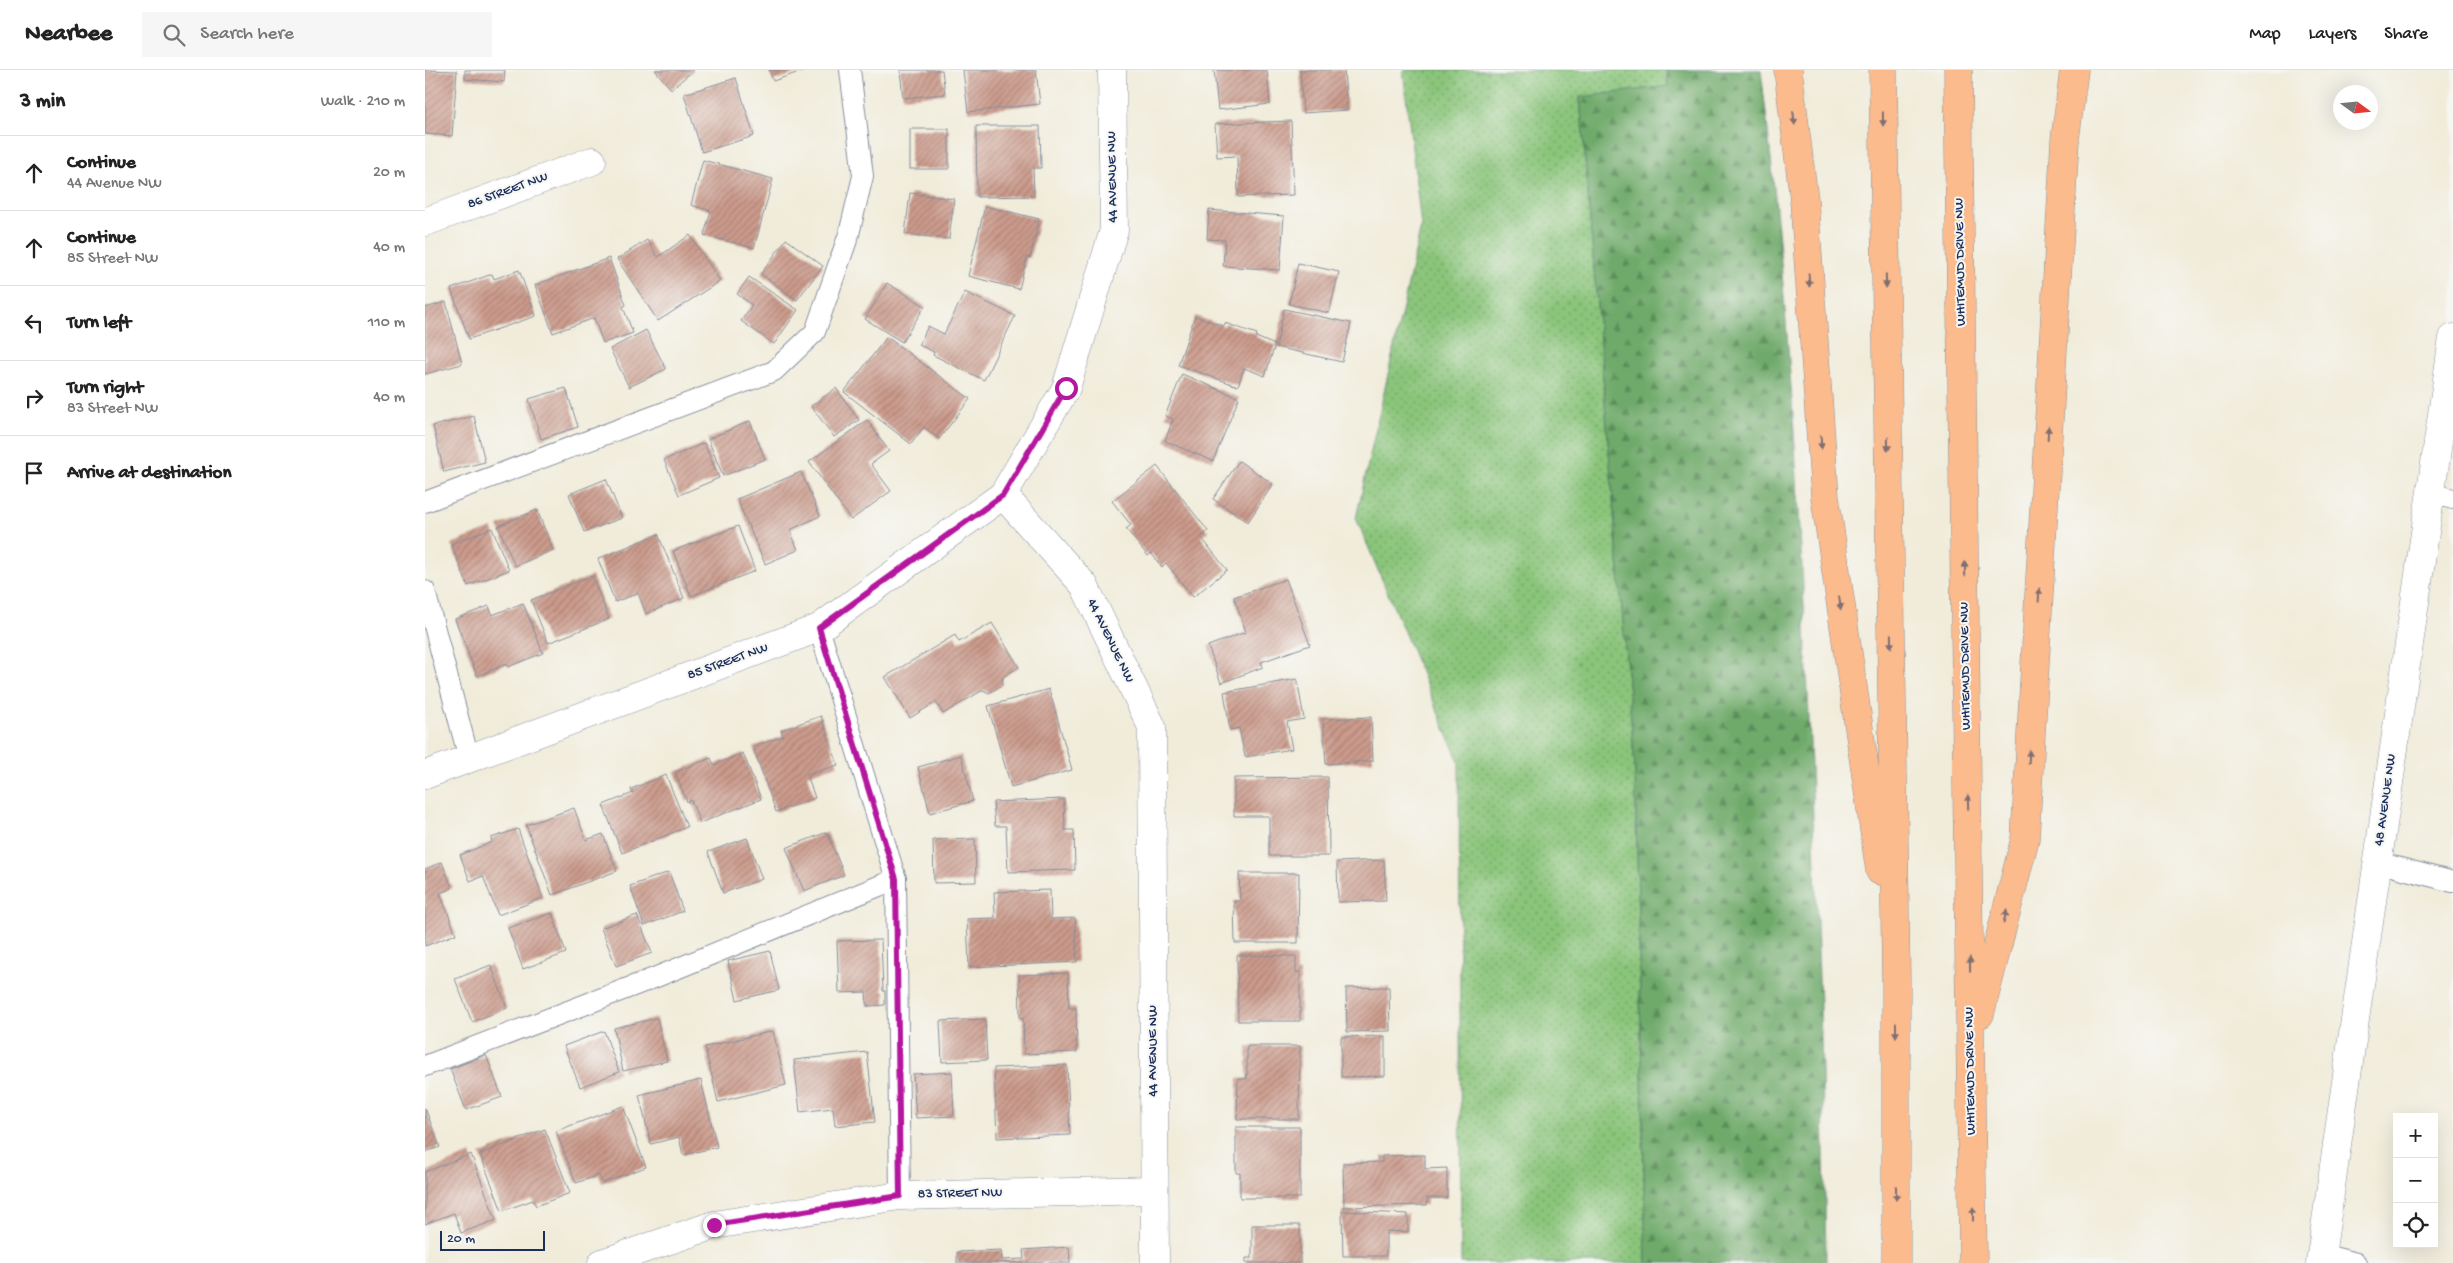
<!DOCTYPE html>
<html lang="en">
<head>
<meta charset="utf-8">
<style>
	:root { --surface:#fff; --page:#f6f6f6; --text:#222; --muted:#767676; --line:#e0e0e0 }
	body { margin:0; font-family:"Gochi Hand",sans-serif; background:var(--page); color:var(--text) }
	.controls { position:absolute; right:15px; bottom:15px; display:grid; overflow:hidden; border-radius:0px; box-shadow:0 5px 20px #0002 }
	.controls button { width:45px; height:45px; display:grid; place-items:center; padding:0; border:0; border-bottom:1px solid var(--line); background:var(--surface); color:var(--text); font:25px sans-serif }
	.compass { position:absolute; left:1908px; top:15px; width:45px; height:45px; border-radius:50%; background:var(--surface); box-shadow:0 5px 20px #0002; rotate:105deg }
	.scale { position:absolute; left:15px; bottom:12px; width:105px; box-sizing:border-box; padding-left:5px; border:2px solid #1b2f5e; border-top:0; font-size:14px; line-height:18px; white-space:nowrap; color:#1b2f5e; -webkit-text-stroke:4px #f6f6f2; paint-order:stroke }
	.stop { position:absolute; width:15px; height:15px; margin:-11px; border:4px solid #b5179e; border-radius:50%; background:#fff }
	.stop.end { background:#b5179e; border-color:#fff; box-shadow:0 1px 5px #0008 }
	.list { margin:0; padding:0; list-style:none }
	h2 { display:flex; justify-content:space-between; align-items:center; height:65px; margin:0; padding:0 20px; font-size:21px }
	h2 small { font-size:16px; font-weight:400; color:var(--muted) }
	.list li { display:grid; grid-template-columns:32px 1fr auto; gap:15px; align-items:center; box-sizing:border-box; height:75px; padding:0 20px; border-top:1px solid var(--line) }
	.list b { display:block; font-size:19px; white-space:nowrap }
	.list p { margin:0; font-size:16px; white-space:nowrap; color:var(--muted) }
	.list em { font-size:16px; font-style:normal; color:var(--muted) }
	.icon { flex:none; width:28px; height:28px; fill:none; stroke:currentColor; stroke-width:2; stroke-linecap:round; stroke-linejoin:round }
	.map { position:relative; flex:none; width:2028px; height:1193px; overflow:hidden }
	header { display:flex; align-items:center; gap:30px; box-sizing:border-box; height:70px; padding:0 25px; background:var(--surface); border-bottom:1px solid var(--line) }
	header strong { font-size:24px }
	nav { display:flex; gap:28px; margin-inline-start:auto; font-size:18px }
	.search { width:350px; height:45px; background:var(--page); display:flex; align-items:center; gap:12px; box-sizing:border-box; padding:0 18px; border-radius:0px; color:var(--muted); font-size:19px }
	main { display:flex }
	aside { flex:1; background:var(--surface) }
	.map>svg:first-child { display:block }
	.grass { fill:url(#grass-dots); stroke:#527a6c }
	.forest { fill:url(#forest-firs); stroke:#456c64 }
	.building { fill:url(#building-hatch) }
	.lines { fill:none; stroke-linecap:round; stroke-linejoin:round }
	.service-casing { stroke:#868e9c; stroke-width:22 }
	.minor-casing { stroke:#868e9c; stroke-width:29 }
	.motorway-casing { stroke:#868e9c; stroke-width:29 }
	.service { stroke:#fff; stroke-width:20 }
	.minor { stroke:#fff; stroke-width:28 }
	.motorway { stroke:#fbbb8d; stroke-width:28 }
	.oneway { fill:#806e73 }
	.route { stroke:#b5179e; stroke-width:6 }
	.labels { text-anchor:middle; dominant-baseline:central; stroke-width:4; stroke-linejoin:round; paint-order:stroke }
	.street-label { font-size:14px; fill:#1b2f5e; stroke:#f6f6f2 }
</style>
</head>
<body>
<header>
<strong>Nearbee</strong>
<div class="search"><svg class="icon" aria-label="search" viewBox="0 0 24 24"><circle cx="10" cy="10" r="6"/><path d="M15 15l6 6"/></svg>Search here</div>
<nav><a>Map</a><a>Layers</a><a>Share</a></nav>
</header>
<main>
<aside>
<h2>3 min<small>Walk · 210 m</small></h2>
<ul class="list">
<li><svg class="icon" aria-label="ahead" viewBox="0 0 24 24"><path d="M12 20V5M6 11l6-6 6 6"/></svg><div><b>Continue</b><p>44 Avenue NW</p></div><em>20 m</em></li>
<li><svg class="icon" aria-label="ahead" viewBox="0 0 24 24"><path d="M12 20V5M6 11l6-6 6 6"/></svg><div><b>Continue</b><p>85 Street NW</p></div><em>40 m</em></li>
<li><svg class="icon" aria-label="left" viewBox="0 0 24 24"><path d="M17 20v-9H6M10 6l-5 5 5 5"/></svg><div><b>Turn left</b></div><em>110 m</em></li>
<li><svg class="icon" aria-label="right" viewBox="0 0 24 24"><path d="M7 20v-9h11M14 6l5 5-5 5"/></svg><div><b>Turn right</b><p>83 Street NW</p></div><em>40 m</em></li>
<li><svg class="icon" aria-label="arrive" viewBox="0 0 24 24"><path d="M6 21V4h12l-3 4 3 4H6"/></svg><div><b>Arrive at destination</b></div></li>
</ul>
</aside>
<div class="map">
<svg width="2028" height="1193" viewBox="0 0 2028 1193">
	<defs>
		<pattern id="grass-dots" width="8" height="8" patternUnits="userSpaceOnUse" patternTransform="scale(1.25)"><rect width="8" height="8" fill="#8ac57a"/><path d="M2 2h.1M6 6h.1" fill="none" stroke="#70a067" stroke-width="1.8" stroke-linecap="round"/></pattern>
		<pattern id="forest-firs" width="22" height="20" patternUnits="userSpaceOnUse" patternTransform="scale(1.25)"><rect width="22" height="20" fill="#6faa6a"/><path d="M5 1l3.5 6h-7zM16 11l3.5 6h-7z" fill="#5a8b5a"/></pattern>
		<pattern id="building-hatch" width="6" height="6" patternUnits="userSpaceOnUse" patternTransform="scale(1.25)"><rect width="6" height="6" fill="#cc9b8c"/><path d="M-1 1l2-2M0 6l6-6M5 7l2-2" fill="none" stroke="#a57f76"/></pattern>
	</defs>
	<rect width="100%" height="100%" fill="#f6f6f2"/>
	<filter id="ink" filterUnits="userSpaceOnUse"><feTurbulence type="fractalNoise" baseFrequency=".02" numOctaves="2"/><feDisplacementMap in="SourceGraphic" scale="10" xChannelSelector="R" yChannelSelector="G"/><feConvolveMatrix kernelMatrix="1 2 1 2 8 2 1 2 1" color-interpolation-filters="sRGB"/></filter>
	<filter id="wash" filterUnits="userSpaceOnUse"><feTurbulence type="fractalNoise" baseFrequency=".0096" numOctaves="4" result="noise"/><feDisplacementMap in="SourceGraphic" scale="20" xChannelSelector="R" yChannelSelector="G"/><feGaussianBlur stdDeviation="1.12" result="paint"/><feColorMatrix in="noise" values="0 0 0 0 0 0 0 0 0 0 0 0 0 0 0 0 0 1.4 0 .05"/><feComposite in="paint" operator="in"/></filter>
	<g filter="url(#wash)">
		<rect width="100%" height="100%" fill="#f1ecda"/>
		<path class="grass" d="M978 0H1241L1244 16 1155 28 1210 698 1221 1193H1036L1034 692 931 448 996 156Z"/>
		<path class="forest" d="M1241 0H1336C1363 223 1376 446 1385 671 1392 845 1399 1019 1401 1193H1221L1210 698 1155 27 1243 16Z"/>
		<g id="blocks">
			<g class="building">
				<path d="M0 0 32 1 27 66 0 64Z"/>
				<path d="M40 0H80L79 12 40 9Z"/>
				<path d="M230 0H269L246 19Z"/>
				<path d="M344 0H380L348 11Z"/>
				<path d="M475 0H517L520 24 478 28Z"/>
				<path d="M538 0H611L615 34 543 42Z"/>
				<path d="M789 0H842L845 34 793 40Z"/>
				<path d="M875 0H919L922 40 878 43Z"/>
				<path d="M311 8 329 66 277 82 259 24Z"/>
				<path d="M866 51 869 125 813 127 812 86 792 87 790 54Z"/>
				<path d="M551 56H615L616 98H608L609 126 552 127Z"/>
				<rect x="485" y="59" width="39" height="40"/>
				<path d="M278 90 348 109 329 178 279 165 286 141 266 135Z"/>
				<path d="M485 123 529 129 524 169 480 164Z"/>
				<path d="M560 136 614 149 605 188 602 187 594 219 543 206Z"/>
				<path d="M784 140 859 146 855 200 798 196 800 170 782 169Z"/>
				<path d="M265 165 295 211 233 251 192 189 222 170 233 187Z"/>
				<path d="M361 169 398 196 372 230 336 204Z"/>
				<path d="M184 188 201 235 198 237 208 263 178 273 169 248 128 263 110 215Z"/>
				<path d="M873 193 914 202 904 243 864 234Z"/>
				<path d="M94 200 111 246 44 269 26 219 67 204 69 209Z"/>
				<path d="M324 207 373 240 349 274 316 251 327 235 312 224Z"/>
				<path d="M462 213 500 236 477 272 440 249Z"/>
				<path d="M540 222 590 246 559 310 508 285 509 282 494 275 503 256 519 264Z"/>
				<path d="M21 232 37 294 0 304V238Z"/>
				<path d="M859 239 926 253 917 292 851 277Z"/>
				<path d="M770 246 799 256 800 253 832 264 831 267 850 275 840 306 819 298 813 316 753 295Z"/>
				<path d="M221 260 241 299 204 317 185 279Z"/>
				<path d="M462 267 545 329 514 369 499 357 486 374 419 322Z"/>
				<path d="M757 304 814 328 788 391 740 371 748 349 740 346Z"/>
				<path d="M141 318 153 357 116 369 104 329Z"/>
				<path d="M411 318 434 350 409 367 386 336Z"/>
				<path d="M49 346 60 392 19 402 8 356Z"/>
				<path d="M442 350 464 381 446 394 466 421 426 450 384 392Z"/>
				<path d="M325 351 340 389 298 406 283 369Z"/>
				<path d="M279 373 294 408 254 425 239 390Z"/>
				<path d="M814 391 848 414 823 452 788 429Z"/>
				<path d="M732 396 783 461 776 467 802 500 768 527 741 493 737 497 726 483 723 486 701 459 706 455 687 431Z"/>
				<path d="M376 402 395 446 365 460 373 480 340 494 312 429Z"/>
				<path d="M181 409 197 448 159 462 144 424Z"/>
				<path d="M112 440 128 480 90 496 73 456Z"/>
				<path d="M313 456 330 501 266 526 248 481Z"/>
				<path d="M67 458 84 500 43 516 26 474Z"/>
				<path d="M233 464 259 528 221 544 213 523 190 532 173 489Z"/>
				<path d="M167 506 184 549 123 573 106 530Z"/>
				<path d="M861 509 885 575 836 592 838 597 796 613 783 576 821 562 809 527Z"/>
				<path d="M98 533 118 583 83 597 82 594 52 606 30 549 64 536 67 545Z"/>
				<path d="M567 553 594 597 578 607 577 615 564 623 558 620 518 644 511 632 485 648 460 607 530 565 534 572Z"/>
				<path d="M872 609 879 649 862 652 867 679 820 687 814 658 805 660 799 622Z"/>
				<path d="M624 619 647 700 586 717 563 636Z"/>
				<path d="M396 646 413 695 382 705 390 728 351 742 328 677 358 666 356 660Z"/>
				<path d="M946 647 948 691 901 694 898 649Z"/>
				<path d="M318 683 336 729 275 753 266 730 262 732 250 702 286 688 289 695Z"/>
				<path d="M536 685 548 731 505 743 493 697Z"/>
				<path d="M241 705 262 757 197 783 178 735 208 723 206 719Z"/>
				<path d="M903 707 904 786H844V746H809V708Z"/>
				<path d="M639 729 640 760H649L650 800 583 802 581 756H570L568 732Z"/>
				<path d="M149 738 161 770 178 764 192 801 127 825 101 755Z"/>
				<path d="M93 759 118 828 73 845 58 806 45 811 35 785 67 772 66 768Z"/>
				<path d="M402 762 419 805 379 821 361 778Z"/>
				<path d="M322 768 337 809 298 823 283 782Z"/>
				<path d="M550 769 551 812 509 813 508 770Z"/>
				<path d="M959 790 961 831 913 832 912 792Z"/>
				<path d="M17 792 27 818 15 823 31 864 0 876V799Z"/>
				<path d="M244 802 258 841 219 856 205 816Z"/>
				<path d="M814 803H874L873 873H810L809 831H815Z"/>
				<path d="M625 820 626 849 650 848 652 892 544 897 542 849 570 848 569 822Z"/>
				<path d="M127 843 141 883 98 899 83 858Z"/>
				<path d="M212 845 227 883 191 896 176 858Z"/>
				<path d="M456 870 458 921H460V935L442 936 441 922 414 923 412 871Z"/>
				<path d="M345 881 354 920 312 930 303 891Z"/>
				<path d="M812 885 871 886V902H875V951H813Z"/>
				<path d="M66 895 82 938 47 952 30 909Z"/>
				<path d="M643 903 644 938H651L652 982 599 984 598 948H595L594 905Z"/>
				<path d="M964 917 965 961 922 962 921 918Z"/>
				<path d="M232 948 242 991 198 1001 189 958Z"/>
				<path d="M560 949 562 990 517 992 515 951Z"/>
				<path d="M179 961 194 1002 155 1017 139 976Z"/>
				<path d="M348 961 361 1015 293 1032 280 977Z"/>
				<path d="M960 966V1006L916 1007V967Z"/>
				<path d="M822 976H875L874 1049H812L813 1008 822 1009Z"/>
				<path d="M442 982 450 1052 410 1056 408 1038 375 1042 369 990Z"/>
				<path d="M61 985 77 1027 41 1040 25 999Z"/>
				<path d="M642 995 645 1065 572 1068 569 998Z"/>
				<path d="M527 1002 529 1046 491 1048 488 1004Z"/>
				<path d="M276 1010 292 1077 258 1085 254 1067 226 1074 214 1025Z"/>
				<path d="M198 1036 221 1097 177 1113 174 1105 151 1113 131 1061Z"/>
				<path d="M0 1038 15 1077 0 1082Z"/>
				<path d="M811 1057H875V1128H815V1103H811Z"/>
				<path d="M120 1059 145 1123 111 1136 108 1130 77 1141 55 1084Z"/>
				<path d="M46 1084 71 1150 36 1163 29 1143 0 1154V1102Z"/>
				<path d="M1000 1085V1099L1022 1098V1128H1002V1135L919 1137 918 1093 957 1092V1086Z"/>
				<path d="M917 1141 983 1144V1162L961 1161V1186H918Z"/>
				<path d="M827 1155H875V1193H821V1188H827Z"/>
				<path d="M644 1177 645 1193H532V1182L576 1180 577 1190 599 1189 598 1180Z"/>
			</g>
		</g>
	</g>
	<g filter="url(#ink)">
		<use href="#blocks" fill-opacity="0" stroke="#868e9c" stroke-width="1"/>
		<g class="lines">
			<defs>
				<g id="service">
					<path d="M2006 423 2028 429"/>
					<path d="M0 432 349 301 390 262 424 164 438 106 425 0"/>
					<path d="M0 521 44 689"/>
					<path d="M394 558 471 809 475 1126"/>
					<path d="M1952 792 2028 812"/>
					<path d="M0 996 229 908 471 809"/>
					<path d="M1896 1184 1931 1193"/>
				</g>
				<g id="minor">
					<path d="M687 0 689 160 641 318 578 425 659 515 727 657 730 1193"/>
					<path d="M0 152 167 91"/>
					<path d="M0 705 394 558 578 425"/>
					<path d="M177 1193 289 1155 475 1126 728 1120"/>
					<path d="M1895 1193 2028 268"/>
				</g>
				<g id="motorway">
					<path d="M1363 0 1379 130 1400 427 1455 801"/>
					<path d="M1458 0 1471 911V1193"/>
					<path d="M1533 0 1548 1193"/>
					<path d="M1555 944 1600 769 1640 70 1649 0"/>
				</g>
			</defs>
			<use href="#service" class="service-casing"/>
			<use href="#minor" class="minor-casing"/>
			<use href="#motorway" class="motorway-casing"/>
			<use href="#service" class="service"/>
			<use href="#minor" class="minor"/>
			<use href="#motorway" class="motorway"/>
		</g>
		<defs><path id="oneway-solid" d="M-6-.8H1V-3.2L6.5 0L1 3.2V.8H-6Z" transform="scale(1.25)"/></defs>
		<g class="oneway">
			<use href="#oneway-solid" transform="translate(1369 48) rotate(83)"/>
			<use href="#oneway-solid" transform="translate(1458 49) rotate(89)"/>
			<use href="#oneway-solid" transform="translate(1384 210) rotate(86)"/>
			<use href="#oneway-solid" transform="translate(1461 211) rotate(89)"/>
			<use href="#oneway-solid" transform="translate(1623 363) rotate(-87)"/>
			<use href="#oneway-solid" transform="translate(1396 372) rotate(86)"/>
			<use href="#oneway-solid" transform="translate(1463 374) rotate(89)"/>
			<use href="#oneway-solid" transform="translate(1540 499) rotate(-91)"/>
			<use href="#oneway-solid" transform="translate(1614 525) rotate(-87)"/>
			<use href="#oneway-solid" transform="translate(1415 533) rotate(82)"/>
			<use href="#oneway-solid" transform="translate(1466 571) rotate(89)"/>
			<use href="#oneway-solid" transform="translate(1604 687) rotate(-87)"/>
			<use href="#oneway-solid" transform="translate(1543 732) rotate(-91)"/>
			<use href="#oneway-solid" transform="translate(1580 847) rotate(-76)"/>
			<use href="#oneway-solid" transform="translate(1545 894) rotate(-91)"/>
			<use href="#oneway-solid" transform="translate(1471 960) rotate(90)"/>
			<use href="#oneway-solid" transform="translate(1471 1123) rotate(90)"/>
			<use href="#oneway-solid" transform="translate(1548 1144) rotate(-90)"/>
		</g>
	</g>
	<g class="lines" filter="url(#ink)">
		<path class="route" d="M289 1155 475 1126 471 809 394 558 578 425 641 318"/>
	</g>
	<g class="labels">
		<g class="street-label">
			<text transform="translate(688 107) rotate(-91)">44 AVENUE NW</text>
			<text transform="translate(83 121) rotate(-20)">86 STREET NW</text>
			<text transform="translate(1536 192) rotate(-91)">WHITEMUD DRIVE NW</text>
			<text transform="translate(685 571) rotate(64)">44 AVENUE NW</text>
			<text transform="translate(303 592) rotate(-20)">85 STREET NW</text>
			<text transform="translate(1541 596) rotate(-91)">WHITEMUD DRIVE NW</text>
			<text transform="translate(1961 730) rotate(-82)">48 AVENUE NW</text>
			<text transform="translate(728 981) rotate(-90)">44 AVENUE NW</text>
			<text transform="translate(1546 1001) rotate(-91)">WHITEMUD DRIVE NW</text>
			<text transform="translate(535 1124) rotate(-1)">83 STREET NW</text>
		</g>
	</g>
</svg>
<div class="controls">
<button>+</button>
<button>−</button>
<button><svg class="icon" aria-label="locate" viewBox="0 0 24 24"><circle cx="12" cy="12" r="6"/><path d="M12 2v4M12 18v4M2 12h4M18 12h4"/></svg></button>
</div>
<svg class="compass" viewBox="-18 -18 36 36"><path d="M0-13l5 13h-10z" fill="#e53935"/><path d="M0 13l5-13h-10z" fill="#767676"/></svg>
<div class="scale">20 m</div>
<div class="stop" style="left:641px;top:318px"></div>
<div class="stop end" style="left:289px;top:1155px"></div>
</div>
</main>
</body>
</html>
